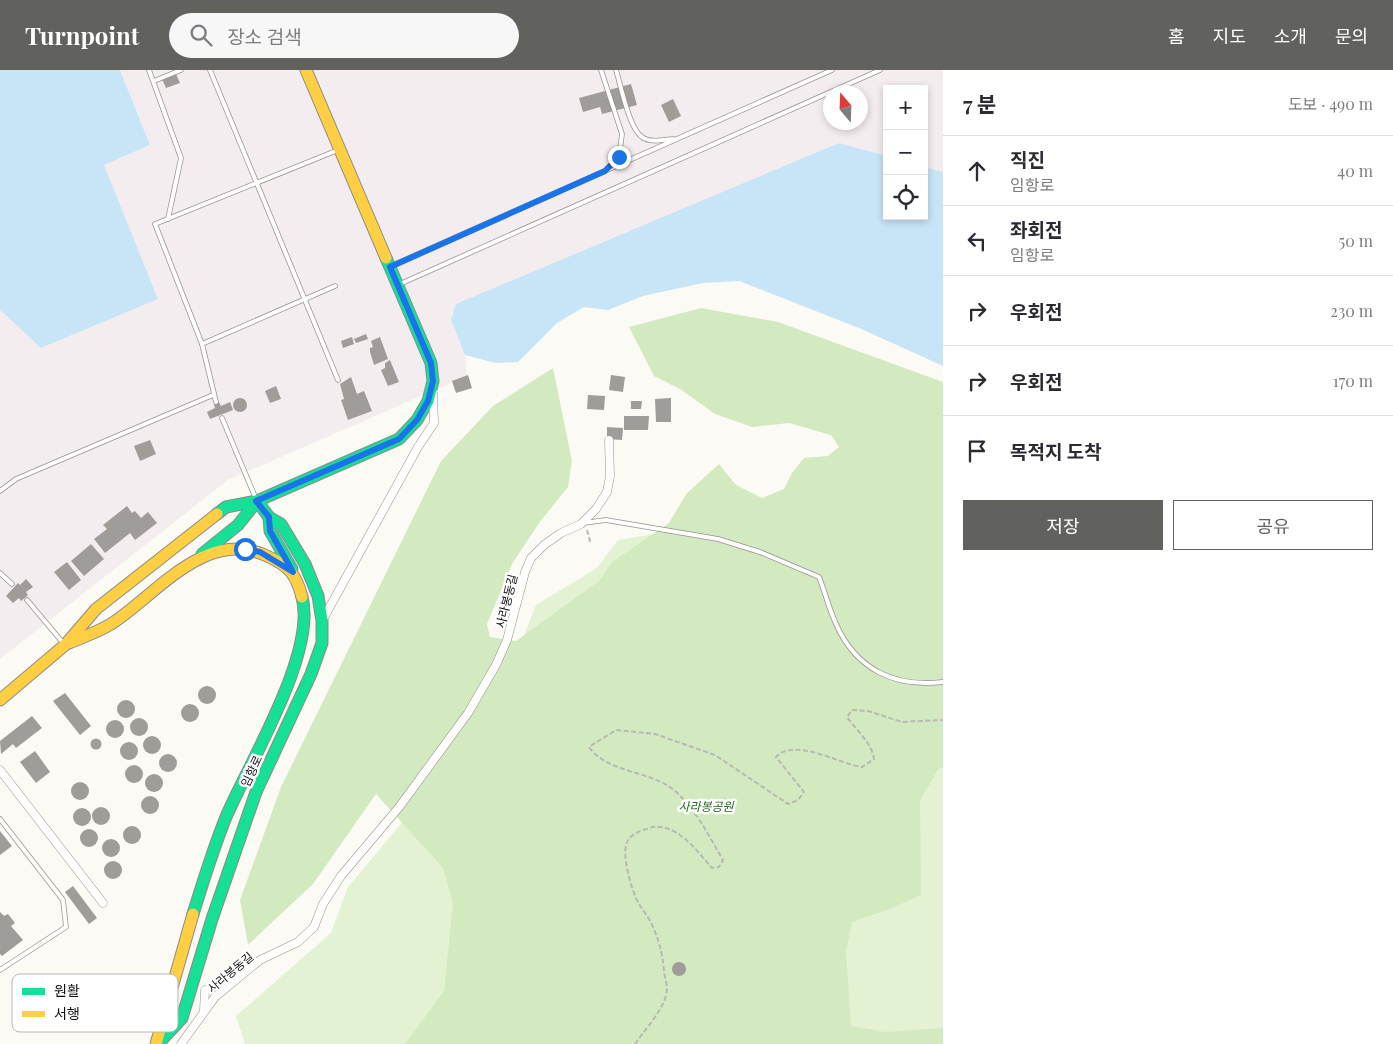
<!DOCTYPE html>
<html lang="ko">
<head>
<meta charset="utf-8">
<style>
	:root { --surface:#fff; --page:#f7f7f7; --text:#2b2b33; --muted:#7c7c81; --line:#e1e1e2; --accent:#61615e }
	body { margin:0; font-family:"Playfair Display","Noto Sans KR",serif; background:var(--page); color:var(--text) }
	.controls { position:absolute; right:15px; top:15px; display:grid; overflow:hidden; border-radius:0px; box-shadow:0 2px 8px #0003 }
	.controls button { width:45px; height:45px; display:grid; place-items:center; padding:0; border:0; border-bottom:1px solid var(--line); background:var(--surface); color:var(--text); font:25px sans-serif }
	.compass { position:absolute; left:823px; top:15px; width:45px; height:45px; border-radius:50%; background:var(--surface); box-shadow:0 2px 8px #0003; rotate:341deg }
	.stop { position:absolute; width:15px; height:15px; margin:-11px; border:4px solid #1a73e8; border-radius:50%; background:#fff }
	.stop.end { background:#1a73e8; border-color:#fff; box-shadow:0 1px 5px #0008 }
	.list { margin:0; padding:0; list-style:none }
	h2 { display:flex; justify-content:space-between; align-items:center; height:65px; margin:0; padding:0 20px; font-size:21px }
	h2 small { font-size:16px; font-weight:400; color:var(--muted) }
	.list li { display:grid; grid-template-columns:32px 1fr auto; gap:15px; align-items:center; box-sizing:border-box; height:70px; padding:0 20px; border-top:1px solid var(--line) }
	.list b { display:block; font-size:19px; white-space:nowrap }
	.list p { margin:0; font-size:16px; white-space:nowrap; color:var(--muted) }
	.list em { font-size:16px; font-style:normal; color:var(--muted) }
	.actions { display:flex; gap:10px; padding:15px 20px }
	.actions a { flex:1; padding:11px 0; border:1px solid var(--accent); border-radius:0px; text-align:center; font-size:18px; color:var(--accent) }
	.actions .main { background:var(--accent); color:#fff }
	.icon { flex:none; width:28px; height:28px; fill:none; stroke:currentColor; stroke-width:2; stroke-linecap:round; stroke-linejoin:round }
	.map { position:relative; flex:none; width:943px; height:974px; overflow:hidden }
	header { display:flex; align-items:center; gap:30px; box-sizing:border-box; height:70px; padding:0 25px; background:var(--accent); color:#fff }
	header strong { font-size:24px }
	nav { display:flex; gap:28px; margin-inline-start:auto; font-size:18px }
	.search { width:350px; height:45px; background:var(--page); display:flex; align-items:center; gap:12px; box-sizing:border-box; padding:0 18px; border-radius:28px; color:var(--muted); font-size:19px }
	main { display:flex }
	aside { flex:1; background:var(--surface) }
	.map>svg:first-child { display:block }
	.industrial { fill:#f4edf0; fill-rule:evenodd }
	.green { fill:#e3f2d2 }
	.forest { fill:#d3eac0 }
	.water { fill:#c8e4f7 }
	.building { fill:#9f9c99 }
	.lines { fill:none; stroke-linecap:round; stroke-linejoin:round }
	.lane-casing { stroke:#959492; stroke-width:5.5 }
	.street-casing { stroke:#959492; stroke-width:9 }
	.fast-casing { stroke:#8c8b88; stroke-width:13 }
	.slow-casing { stroke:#8c8b88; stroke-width:13 }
	.path { stroke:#b8b8b7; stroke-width:2; stroke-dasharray:5 2.5; stroke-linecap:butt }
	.lane { stroke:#fffefd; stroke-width:4 }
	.street { stroke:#fffefd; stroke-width:8 }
	.fast { stroke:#16e098; stroke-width:11 }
	.slow { stroke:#ffcf43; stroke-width:11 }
	.route { stroke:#1a73e8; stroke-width:6 }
	.labels { text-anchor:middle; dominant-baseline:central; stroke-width:5; stroke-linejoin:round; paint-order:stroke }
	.street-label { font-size:12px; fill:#0e0e0e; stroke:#fff }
	.park-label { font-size:12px; font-style:italic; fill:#27691c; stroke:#fff }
	.key { fill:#fff; stroke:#b7b7b7; stroke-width:1 }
	.key-label { font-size:14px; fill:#0e0e0e }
</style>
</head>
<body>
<header>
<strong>Turnpoint</strong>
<div class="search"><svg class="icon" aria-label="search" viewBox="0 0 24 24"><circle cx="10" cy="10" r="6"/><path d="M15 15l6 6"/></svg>장소 검색</div>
<nav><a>홈</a><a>지도</a><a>소개</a><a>문의</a></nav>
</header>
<main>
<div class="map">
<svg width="943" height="974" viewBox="0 0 943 974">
	<rect width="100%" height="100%" fill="#fcfaf4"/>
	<path class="industrial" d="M120 0H943V102L924 97V19H887V86L839 73 451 250 465 285 467 306 228 410 0 589V240L41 278 158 229 104 95 150 75ZM831 22H861V52H831Z"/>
	<path class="green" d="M943 417V974H245L236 946 331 863 348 817 469 673 511 599 536 535 597 498 618 470Z"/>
	<path class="forest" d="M701 238 778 252 943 312V697L938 699 920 731 921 825 890 839 852 852 846 881 851 956 885 962 943 958V974H405L444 921 453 833 443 798 376 724 313 814 248 875 240 830 281 717 441 391 493 336 553 298 572 391 568 417 539 453 512 494 487 554 490 567 516 571 600 510 612 492 669 453 687 423 719 394 736 415 762 428 784 419 792 403 804 388 828 386 839 377 831 365 789 353 752 357 715 344 680 319 654 306 629 257Z"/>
	<g class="water">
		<path d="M0 0H120L150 75 104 95 158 229 41 278 0 240Z"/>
		<path d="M839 73 887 86V146H924V97L943 102V296L859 258 739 211 703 213 643 226 608 240 584 237 557 253 518 292 496 293 465 285 451 250 456 234Z"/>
	</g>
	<g class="building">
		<path d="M176 4 180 13 166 18 162 9Z"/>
		<path d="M631 14 637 35 602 44 600 37 583 42 579 28Z"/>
		<path d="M673 29 681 46 669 52 661 35Z"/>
		<path d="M366 264 368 269 356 273 354 269Z"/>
		<path d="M352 267 354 274 343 278 341 271Z"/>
		<path d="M380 267 388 289 374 295 370 282V278L373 277 371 271Z"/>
		<path d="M390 290 399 312 388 316 381 300 385 298V293Z"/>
		<path d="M468 305 472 318 456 323 452 311Z"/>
		<path d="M611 305 625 307 623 322 609 320Z"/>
		<path d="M351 307 357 324 364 321 372 341 348 350 341 330 344 329 340 314Z"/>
		<path d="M276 316 281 329 270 333 265 321Z"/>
		<path d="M588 325 605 326 604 340 587 339Z"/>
		<circle cx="240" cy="335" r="7"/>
		<path d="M671 328V352H656L655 329Z"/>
		<path d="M631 331H642L641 339H631Z"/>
		<path d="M219 332 221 336 230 332 233 340 210 349 207 342 215 338 214 334Z"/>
		<path d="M624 346H649L648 360H624Z"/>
		<path d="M607 357 623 358 622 370 607 369Z"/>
		<path d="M150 370 156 384 140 391 134 376Z"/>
		<path d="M127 436 132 443 135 441 141 448 148 442 157 453 135 470 130 463 105 483 94 469 107 459 103 455Z"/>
		<path d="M91 474 104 489 84 506 71 491Z"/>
		<path d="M67 492 81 510 69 520 54 502Z"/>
		<path d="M26 509 33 517 26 522 28 525 21 531 19 528 13 533 6 526 18 513 20 515Z"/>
		<circle cx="207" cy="625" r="9"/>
		<path d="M65 623 91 656 80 665 53 631Z"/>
		<circle cx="126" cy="639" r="9"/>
		<circle cx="190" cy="643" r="9"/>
		<path d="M32 646 42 658 16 678 13 674 1 684 0 671Z"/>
		<circle cx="139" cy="657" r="9"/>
		<circle cx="115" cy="659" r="9"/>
		<circle cx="152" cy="675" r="9"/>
		<circle cx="96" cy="674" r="5.5"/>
		<circle cx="129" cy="681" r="9"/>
		<path d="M35 681 50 702 36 713 20 692Z"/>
		<circle cx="168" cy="693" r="9"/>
		<circle cx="134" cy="704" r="9"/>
		<circle cx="154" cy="713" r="9"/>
		<circle cx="80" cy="721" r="9"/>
		<circle cx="150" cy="735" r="9"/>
		<circle cx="101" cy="746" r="9"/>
		<circle cx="82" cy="747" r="9"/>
		<circle cx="132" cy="765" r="9"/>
		<circle cx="89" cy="768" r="9"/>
		<path d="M0 761 12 776 0 785Z"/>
		<circle cx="111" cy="778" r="9"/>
		<circle cx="113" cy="800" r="9"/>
		<path d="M73 816 97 848 89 854 65 822Z"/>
		<path d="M0 842 4 846 8 844 15 853 11 856 23 870 2 886 0 884Z"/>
		<circle cx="679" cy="899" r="7"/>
	</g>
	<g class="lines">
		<defs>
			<g id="lane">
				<path d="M149 0 181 88 168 149"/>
				<path d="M210 0 338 310"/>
				<path d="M601 0 622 64 619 87 607 99"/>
				<path d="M616 0C621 16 629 58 642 67 650 73 663 70 673 69"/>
				<path d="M154 11 181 0"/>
				<path d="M391 196 832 0"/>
				<path d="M400 214 880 0"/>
				<path d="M202 274 335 216"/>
				<path d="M216 332 202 274 155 154 338 80"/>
				<path d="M222 348 256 429"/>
				<path d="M0 421 16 409 213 325"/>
				<path d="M583 453 606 450 718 469 760 482 819 507C825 522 829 539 836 554 856 599 894 618 943 612"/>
				<path d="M0 503 12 514"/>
				<path d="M27 530 64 574"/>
				<path d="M0 749 63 830 66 857 0 900"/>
			</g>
			<g id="street">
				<path d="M322 551 418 377 434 353 433 323"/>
				<path d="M0 700 103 833"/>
				<path d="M204 940 205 920"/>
				<path d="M181 974 215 927 260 890 298 872 314 857 323 834 341 806 400 736 468 643 496 595 507 570 525 502 531 488 544 475 561 463 581 454 596 439 607 422 610 406 609 370"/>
			</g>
			<g id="fast">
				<path d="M217 444 226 437 257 431 399 369 417 350 428 331 433 311 431 293 386 188"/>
				<path d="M269 447 270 461 292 499"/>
				<path d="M202 484 238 455 257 431"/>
				<path d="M193 844C203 812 213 779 226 747 249 693 317 583 302 527"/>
				<path d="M158 974 182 948 212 849 256 722 311 604 322 573V551L318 526 305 494 281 454 269 447 257 431"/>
			</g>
			<g id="slow">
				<path d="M306 0 386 188"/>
				<path d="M69 573C83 567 98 562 111 554 156 525 206 457 267 486 289 496 296 504 302 527"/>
				<path d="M0 630 65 575 96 539 217 444"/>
				<path d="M156 974 193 844"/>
			</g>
		</defs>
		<use href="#lane" class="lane-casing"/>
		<use href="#street" class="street-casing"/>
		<use href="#fast" class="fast-casing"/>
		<use href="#slow" class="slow-casing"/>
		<g class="path">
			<path d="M587 460 590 471 588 474"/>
			<path d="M635 974C645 959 666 938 667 919 667 913 664 906 664 900 662 883 660 873 653 857 650 849 644 842 639 834 632 822 621 785 627 772 631 764 640 761 649 758 675 750 697 781 712 798L719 797 723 790C709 766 695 738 674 720 649 700 607 703 589 677L616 660 655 664 715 685 788 734 798 730 804 722 776 687C795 667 839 694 862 697L874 689C872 673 856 660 847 647L852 640 868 641 902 652 943 650"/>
		</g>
		<use href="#lane" class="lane"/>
		<use href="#street" class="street"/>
		<use href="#fast" class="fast"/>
		<use href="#slow" class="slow"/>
	</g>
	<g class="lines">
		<path class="route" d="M245 479 260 482 293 502 270 461 269 447 256 431 399 369 417 350 428 331 433 311 431 293 390 197 605 101 619 87"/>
	</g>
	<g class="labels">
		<g class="street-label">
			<text transform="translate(506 531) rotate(-76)">사라봉동길</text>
			<text transform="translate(251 701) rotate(-65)">임항로</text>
			<text transform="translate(230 902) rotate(-40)">사라봉동길</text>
		</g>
		<g class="park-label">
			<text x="706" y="736">사라봉공원</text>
		</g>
	</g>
	<rect x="12" y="904" width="166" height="58" rx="8" class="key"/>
	<rect x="22" y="918" width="23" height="7" fill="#16e098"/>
	<rect x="22" y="941" width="23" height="6" fill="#ffcf43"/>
	<g class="key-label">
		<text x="54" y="926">원활</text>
		<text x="54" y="949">서행</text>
	</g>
</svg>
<div class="controls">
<button>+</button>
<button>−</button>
<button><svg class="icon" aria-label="locate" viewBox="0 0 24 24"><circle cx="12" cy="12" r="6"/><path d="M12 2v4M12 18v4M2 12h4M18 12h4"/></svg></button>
</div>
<svg class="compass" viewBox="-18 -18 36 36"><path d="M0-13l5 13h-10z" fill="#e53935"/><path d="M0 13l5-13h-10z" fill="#7c7c81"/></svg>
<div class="stop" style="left:245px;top:479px"></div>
<div class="stop end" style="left:619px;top:87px"></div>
</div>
<aside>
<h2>7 분<small>도보 · 490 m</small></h2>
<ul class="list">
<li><svg class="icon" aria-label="ahead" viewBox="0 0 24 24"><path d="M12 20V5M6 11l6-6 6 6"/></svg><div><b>직진</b><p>임항로</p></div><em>40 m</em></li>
<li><svg class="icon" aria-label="left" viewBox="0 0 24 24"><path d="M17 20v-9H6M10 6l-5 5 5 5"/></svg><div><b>좌회전</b><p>임항로</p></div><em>50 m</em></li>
<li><svg class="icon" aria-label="right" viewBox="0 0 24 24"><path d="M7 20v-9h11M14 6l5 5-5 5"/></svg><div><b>우회전</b></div><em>230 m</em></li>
<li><svg class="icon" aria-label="right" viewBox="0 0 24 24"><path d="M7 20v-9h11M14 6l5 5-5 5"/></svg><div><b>우회전</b></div><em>170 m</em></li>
<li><svg class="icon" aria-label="arrive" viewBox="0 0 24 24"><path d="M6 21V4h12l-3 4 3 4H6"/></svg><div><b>목적지 도착</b></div></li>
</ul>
<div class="actions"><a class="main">저장</a><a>공유</a></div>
</aside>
</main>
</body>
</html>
